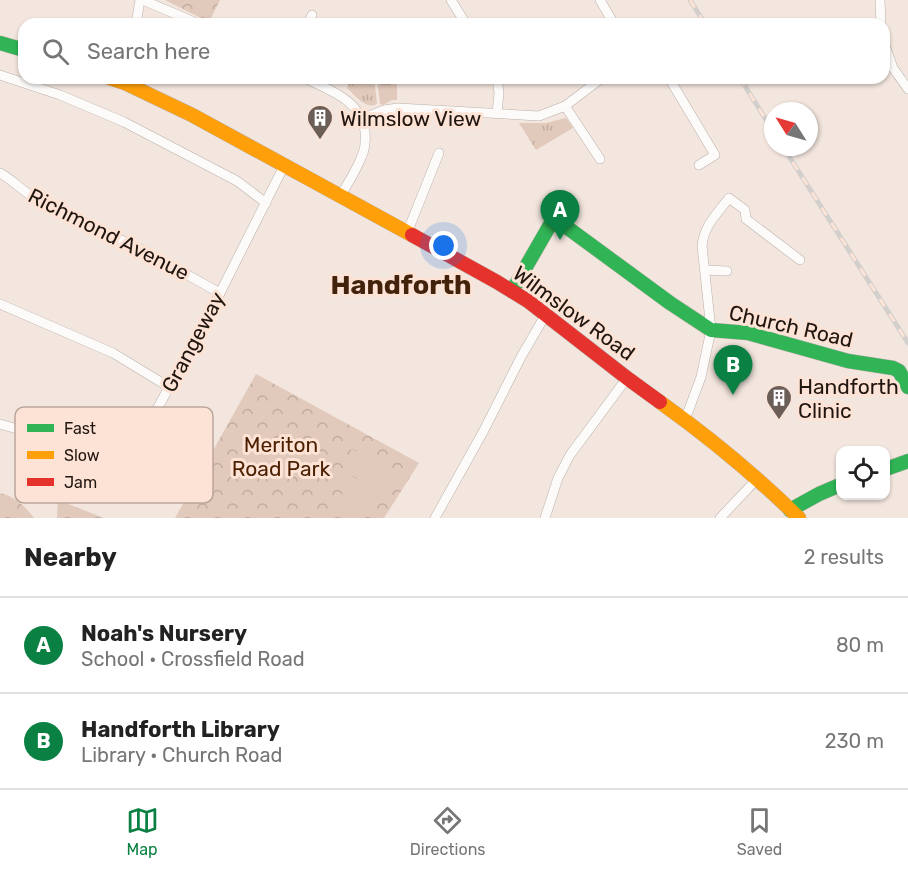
<!DOCTYPE html>
<html lang="en">
<head>
<meta charset="utf-8">
<style>
	:root { --surface:#fff; --page:#f6f6f6; --text:#222; --muted:#767676; --line:#e0e0e0; --accent:#0b8043 }
	body { margin:0; font-family:Rubik,sans-serif; background:var(--page); color:var(--text) }
	.controls { position:absolute; right:18px; bottom:18px; display:grid; overflow:hidden; border-radius:12px; box-shadow:0 2px 4px #0004 }
	.controls button { width:54px; height:54px; display:grid; place-items:center; padding:0; border:0; border-bottom:2px solid var(--line); background:var(--surface); color:var(--text); font:30px sans-serif }
	.compass { position:absolute; left:764px; top:102px; width:54px; height:54px; border-radius:50%; background:var(--surface); box-shadow:0 2px 4px #0004; rotate:307deg }
	.you { position:absolute; left:444px; top:246px; width:21px; height:21px; margin:-15px; border:4px solid #fff; border-radius:50%; background:#1a73e8; box-shadow:0 0 0 9px #1a73e833 }
	.badge { display:grid; place-items:center; width:39px; height:39px; border-radius:50%; background:var(--accent); color:#fff; font-size:20px; font-weight:700 }
	.pin { position:absolute; translate:-50% -50px; filter:drop-shadow(0 2px 3px #0008) }
	.pin::after { content:''; position:absolute; top:32px; width:21px; height:18px; background:inherit; clip-path:polygon(0 0,100% 0,50% 100%) }
	.list { margin:0; padding:0; list-style:none }
	h2 { display:flex; justify-content:space-between; align-items:center; height:78px; margin:0; padding:0 24px; font-size:26px }
	h2 small { font-size:20px; font-weight:400; color:var(--muted) }
	.list li { display:grid; grid-template-columns:39px 1fr auto; gap:18px; align-items:center; box-sizing:border-box; height:96px; padding:0 24px; border-top:2px solid var(--line) }
	.list b { display:block; font-size:22px; white-space:nowrap }
	.list p { margin:0; font-size:20px; white-space:nowrap; color:var(--muted) }
	.list em { font-size:20px; font-style:normal; color:var(--muted) }
	.icon { flex:none; width:33px; height:33px; fill:none; stroke:currentColor; stroke-width:2; stroke-linecap:round; stroke-linejoin:round }
	.map { position:relative; flex:none; width:908px; height:518px; overflow:hidden }
	.search { position:absolute; background:var(--surface); box-shadow:0 2px 4px #0004; left:18px; right:18px; top:18px; height:66px; display:flex; align-items:center; gap:15px; box-sizing:border-box; padding:0 21px; border-radius:18px; color:var(--muted); font-size:22px }
	.sheet { height:270px; background:var(--surface) }
	nav { display:flex; justify-content:space-around; align-items:center; box-sizing:border-box; height:84px; border-top:2px solid var(--line); background:var(--surface); font-size:16px; color:var(--muted) }
	nav a { display:grid; justify-items:center; gap:3px }
	nav .on { color:var(--accent) }
	.map>svg:first-child { display:block }
	.grass { fill:url(#grass-tufts) }
	.park { fill:url(#park-crowns) }
	.pitch { fill:#e1c9bb }
	.lines { fill:none; stroke-linecap:round; stroke-linejoin:round }
	.street-casing { stroke:#bab0a9; stroke-width:10 }
	.fast-casing { stroke:#bab0a9; stroke-width:15 }
	.slow-casing { stroke:#bab0a9; stroke-width:15 }
	.jam-casing { stroke:#bab0a9; stroke-width:15 }
	.street { stroke:#fdfbfa; stroke-width:9 }
	.fast { stroke:#30b455; stroke-width:14 }
	.slow { stroke:#ff9f0a; stroke-width:14 }
	.jam { stroke:#e5322d; stroke-width:14 }
	.rail-casing { stroke:#d3cfcd; stroke-width:5 }
	.rail { stroke:#fce3d5; stroke-width:3; stroke-dasharray:9; stroke-linecap:butt }
	.labels { text-anchor:middle; dominant-baseline:central; stroke-width:6; stroke-linejoin:round; paint-order:stroke }
	.poi-label { font-size:21px; fill:#20150f; stroke:#fce3d5; text-anchor:start }
	.street-label { font-size:21px; fill:#20150f; stroke:#fce3d5 }
	.park-label { font-size:21px; fill:#4b1f00; stroke:#fce3d5 }
	.district-label { font-size:27px; font-weight:bold; fill:#43220c; stroke:#fce3d5 }
	.key { fill:#fce3d5; stroke:#baa59a; stroke-width:1.5 }
	.key-label { font-size:16px; fill:#20150f }
</style>
</head>
<body>
<div class="map">
<svg width="908" height="518" viewBox="0 0 908 518">
	<defs>
		<pattern id="grass-tufts" width="24" height="20" patternUnits="userSpaceOnUse" patternTransform="scale(1.5)"><rect width="24" height="20" fill="#e1c9bb"/><path d="M3 7l-1-3M5 7V3M7 7l1-3M15 17l-1-3M17 17v-4M19 17l1-3" fill="none" stroke="#c1aca0"/></pattern>
		<pattern id="park-crowns" width="20" height="18" patternUnits="userSpaceOnUse" patternTransform="scale(1.5)"><rect width="20" height="18" fill="#e1c9bb"/><path d="M2 6a3 3 0 1 1 6 0M12 15a3 3 0 1 1 6 0" fill="none" stroke="#c1aca0"/></pattern>
	</defs>
	<rect width="100%" height="100%" fill="#f3e6de"/>
	<g class="grass">
		<path d="M351 78H374L377 103 375 105C364 108 355 95 347 88Z"/>
		<path d="M377 78H390L397 85V100H392L383 105 380 104Z"/>
		<path d="M566 118 573 128 536 150 519 123H546Z"/>
	</g>
	<g class="park">
		<path d="M165 0H220L209 22Z"/>
		<path d="M256 374 419 463 384 518H175Z"/>
		<path d="M0 493C14 496 26 507 34 518H0Z"/>
		<path d="M58 500 104 518H57Z"/>
	</g>
	<g class="pitch">
		<path d="M352 449 395 473 385 490 343 467Z"/>
		<path d="M348 474 377 490 370 504 341 488Z"/>
		<path d="M338 492 368 508 362 518H355L331 505Z"/>
	</g>
	<g class="lines">
		<defs>
			<g id="street">
				<path d="M143 0 199 24"/>
				<path d="M451 0 466 24"/>
				<path d="M600 0 614 24"/>
				<path d="M880 0 881 24"/>
				<path d="M136 24 140 0"/>
				<path d="M308 24 312 15"/>
				<path d="M884 43 893 68 908 89"/>
				<path d="M0 75 60 95 124 122 237 181 266 203"/>
				<path d="M305 78C329 90 361 100 365 131 366 140 365 150 361 158 356 171 348 183 341 195"/>
				<path d="M669 78 715 155 699 165"/>
				<path d="M565 106 600 159"/>
				<path d="M497 113 499 93 497 78"/>
				<path d="M362 119 384 110 398 108 539 116 565 106 602 78"/>
				<path d="M0 173C13 180 22 191 35 198L150 254 220 293"/>
				<path d="M407 233 439 153"/>
				<path d="M705 270 727 271"/>
				<path d="M0 304 113 353 169 387"/>
				<path d="M683 418 688 412 701 377 711 330 702 246C704 225 717 214 729 198L745 210 746 219 800 260"/>
				<path d="M0 424 129 461 220 293 284 166"/>
				<path d="M435 518 483 432 521 357 546 314"/>
				<path d="M545 518 558 478 570 455 627 378"/>
				<path d="M720 518 757 479"/>
			</g>
			<g id="fast">
				<path d="M0 43 24 50"/>
				<path d="M512 291 550 225 561 223 670 303 711 330 748 333 848 361 893 368 899 371 908 387"/>
				<path d="M886 469 908 461"/>
				<path d="M790 510 819 494 840 485"/>
			</g>
			<g id="slow">
				<path d="M110 78 125 83 192 115 412 235"/>
				<path d="M660 402C709 437 756 476 799 518"/>
			</g>
			<path id="jam" d="M412 235 497 282 528 301 627 378 660 402"/>
		</defs>
		<use href="#street" class="street-casing"/>
		<use href="#fast" class="fast-casing"/>
		<use href="#slow" class="slow-casing"/>
		<use href="#jam" class="jam-casing"/>
		<use href="#street" class="street"/>
		<use href="#fast" class="fast"/>
		<use href="#slow" class="slow"/>
		<use href="#jam" class="jam"/>
		<defs>
			<g id="rail">
				<path d="M690 0 705 24"/>
				<path d="M740 78 773 131"/>
				<path d="M783 147 908 343"/>
			</g>
		</defs>
		<use href="#rail" class="rail-casing"/>
		<use href="#rail" class="rail"/>
	</g>
	<defs>
		<symbol id="building-pin" viewBox="-11 -11 22 30"><path d="M0 17L-7.5 6A9.5 9.5 0 1 1 7.5 6Z" fill="#6a5e57" stroke="#fce3d5"/><path d="M-4-6H4V6H1V3H-1V6H-4ZM-2.5-4.3h1.7v1.8h-1.7ZM.8-4.3h1.7v1.8H.8ZM-2.5-1h1.7V.8h-1.7ZM.8-1h1.7V.8H.8Z" fill="#fff"/></symbol>
	</defs>
	<g fill-rule="evenodd">
		<use href="#building-pin" x="305" y="103" width="30" height="40"/>
		<use href="#building-pin" x="764" y="383" width="30" height="40"/>
	</g>
	<g class="labels">
		<g class="poi-label">
			<text x="340" y="118">Wilmslow View</text>
			<text x="798" y="386">Handforth<tspan x="798" dy="24">Clinic</tspan></text>
		</g>
		<g class="street-label">
			<text transform="translate(109 234) rotate(27)">Richmond Avenue</text>
			<text transform="translate(574 313) rotate(36)">Wilmslow Road</text>
			<text transform="translate(791 326) rotate(13)">Church Road</text>
			<text transform="translate(193 342) rotate(-62)">Grangeway</text>
		</g>
		<g class="park-label">
			<text x="281" y="444">Meriton<tspan x="281" dy="24">Road Park</tspan></text>
		</g>
		<g class="district-label">
			<text x="401" y="285">Handforth</text>
		</g>
	</g>
	<rect x="15" y="407" width="198" height="96" rx="9" class="key"/>
	<rect x="27" y="424" width="27" height="8" fill="#30b455"/>
	<rect x="27" y="451" width="27" height="8" fill="#ff9f0a"/>
	<rect x="27" y="478" width="27" height="8" fill="#e5322d"/>
	<g class="key-label">
		<text x="64" y="434">Fast</text>
		<text x="64" y="461">Slow</text>
		<text x="64" y="488">Jam</text>
	</g>
</svg>
<div class="controls">
<button><svg class="icon" aria-label="locate" viewBox="0 0 24 24"><circle cx="12" cy="12" r="6"/><path d="M12 2v4M12 18v4M2 12h4M18 12h4"/></svg></button>
</div>
<svg class="compass" viewBox="-18 -18 36 36"><path d="M0-13l5 13h-10z" fill="#e53935"/><path d="M0 13l5-13h-10z" fill="#767676"/></svg>
<div class="you"></div>
<div class="pin badge" style="left:560px;top:240px">A</div>
<div class="pin badge" style="left:733px;top:395px">B</div>
<div class="search"><svg class="icon" aria-label="search" viewBox="0 0 24 24"><circle cx="10" cy="10" r="6"/><path d="M15 15l6 6"/></svg>Search here</div>
</div>
<section class="sheet">
<h2>Nearby<small>2 results</small></h2>
<ul class="list">
<li><span class="badge">A</span><div><b>Noah's Nursery</b><p>School · Crossfield Road</p></div><em>80 m</em></li>
<li><span class="badge">B</span><div><b>Handforth Library</b><p>Library · Church Road</p></div><em>230 m</em></li>
</ul>
</section>
<nav>
<a class="on"><svg class="icon" aria-label="map" viewBox="0 0 24 24"><path d="M3 6l6-2 6 2 6-2v14l-6 2-6-2-6 2zM9 4v14M15 6v14"/></svg>Map</a>
<a><svg class="icon" aria-label="directions" viewBox="0 0 24 24"><path d="M12 3l9 9-9 9-9-9zM9 14v-3h6M13 9l2 2-2 2"/></svg>Directions</a>
<a><svg class="icon" aria-label="saved" viewBox="0 0 24 24"><path d="M7 4h10v16l-5-4-5 4z"/></svg>Saved</a>
</nav>
</body>
</html>
